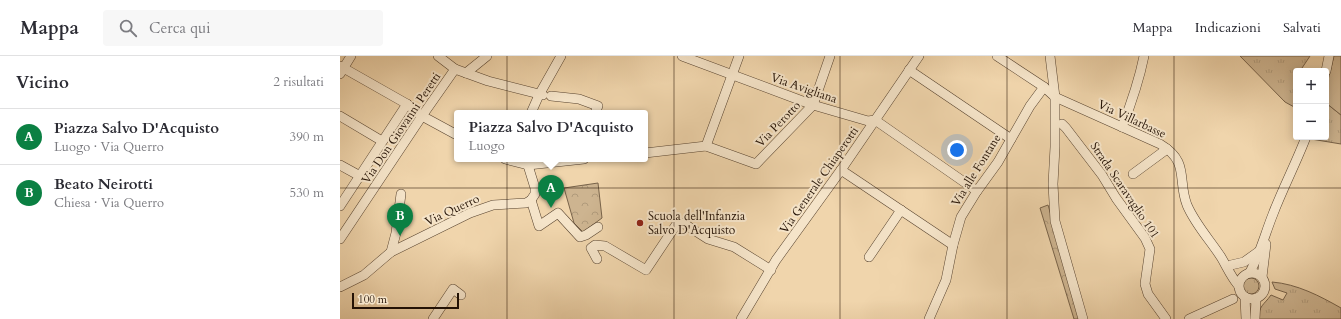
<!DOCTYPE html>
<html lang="it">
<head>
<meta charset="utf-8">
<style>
	:root { --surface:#fff; --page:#f7f7f7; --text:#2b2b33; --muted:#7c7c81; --line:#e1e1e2; --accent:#0b8043 }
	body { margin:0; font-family:Cardo,serif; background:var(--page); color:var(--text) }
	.controls { position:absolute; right:12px; top:12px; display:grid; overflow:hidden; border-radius:4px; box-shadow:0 2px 10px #0003 }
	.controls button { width:36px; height:36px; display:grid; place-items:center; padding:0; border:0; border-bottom:1px solid var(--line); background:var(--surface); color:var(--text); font:20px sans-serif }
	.scale { position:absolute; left:12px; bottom:10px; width:107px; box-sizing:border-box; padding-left:4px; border:2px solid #241205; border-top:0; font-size:11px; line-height:14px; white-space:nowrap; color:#241205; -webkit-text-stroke:3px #f5e4c9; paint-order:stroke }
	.you { position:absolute; left:617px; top:94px; width:14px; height:14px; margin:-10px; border:3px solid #fff; border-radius:50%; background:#1a73e8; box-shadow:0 0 0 6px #1a73e833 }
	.badge { display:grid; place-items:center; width:26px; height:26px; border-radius:50%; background:var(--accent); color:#fff; font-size:13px; font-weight:700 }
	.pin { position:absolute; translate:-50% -33px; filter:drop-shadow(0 1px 2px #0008) }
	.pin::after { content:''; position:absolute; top:21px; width:14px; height:12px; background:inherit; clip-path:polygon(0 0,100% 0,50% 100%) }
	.popup { position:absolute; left:114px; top:54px; width:194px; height:52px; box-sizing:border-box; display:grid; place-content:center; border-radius:4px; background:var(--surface); filter:drop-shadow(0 1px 3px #0005); font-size:13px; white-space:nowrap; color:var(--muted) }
	.popup b { font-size:15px; color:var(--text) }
	.popup::after { content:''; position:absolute; left:50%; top:100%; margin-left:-8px; border:8px solid transparent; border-top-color:var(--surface) }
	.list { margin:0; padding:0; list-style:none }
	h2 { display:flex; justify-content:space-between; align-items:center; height:52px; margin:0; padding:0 16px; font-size:17px }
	h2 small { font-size:13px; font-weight:400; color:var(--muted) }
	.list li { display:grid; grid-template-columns:26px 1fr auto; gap:12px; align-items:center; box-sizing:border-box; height:56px; padding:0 16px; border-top:1px solid var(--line) }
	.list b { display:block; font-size:15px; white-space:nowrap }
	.list p { margin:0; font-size:13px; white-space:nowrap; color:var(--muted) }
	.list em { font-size:13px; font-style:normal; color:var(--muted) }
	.icon { flex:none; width:22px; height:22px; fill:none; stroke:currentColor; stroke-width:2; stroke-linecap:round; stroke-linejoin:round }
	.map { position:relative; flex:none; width:1001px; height:263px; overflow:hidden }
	header { display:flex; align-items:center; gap:24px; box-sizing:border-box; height:56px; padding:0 20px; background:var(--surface); border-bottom:1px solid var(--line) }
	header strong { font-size:19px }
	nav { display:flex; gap:22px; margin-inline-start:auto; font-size:14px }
	.search { width:280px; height:36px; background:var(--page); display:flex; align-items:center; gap:10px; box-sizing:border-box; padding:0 14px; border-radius:4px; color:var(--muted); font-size:15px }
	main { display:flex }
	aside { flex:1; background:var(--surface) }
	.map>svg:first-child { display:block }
	.grass { fill:url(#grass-tufts); stroke:#78634a }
	.forest { fill:url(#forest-crowns); stroke:#78634a }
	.garden { fill:#cdb490; stroke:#78634a }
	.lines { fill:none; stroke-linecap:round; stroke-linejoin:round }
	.minor-casing { stroke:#57432f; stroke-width:10 }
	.minor { stroke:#f5e4c9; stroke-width:9 }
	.grid { fill:none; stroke:#241205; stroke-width:1; stroke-opacity:0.55 }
	.poi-dot { fill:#8f2418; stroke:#f5e4c9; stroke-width:1.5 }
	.labels { text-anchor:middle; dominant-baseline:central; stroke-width:4; stroke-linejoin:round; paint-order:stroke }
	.street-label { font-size:12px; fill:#241205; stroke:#f5e4c9 }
	.poi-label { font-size:12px; fill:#241205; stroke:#f5e4c9; text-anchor:start }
</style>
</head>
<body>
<header>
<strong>Mappa</strong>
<div class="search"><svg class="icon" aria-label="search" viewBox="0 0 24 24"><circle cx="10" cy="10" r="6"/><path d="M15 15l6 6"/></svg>Cerca qui</div>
<nav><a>Mappa</a><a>Indicazioni</a><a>Salvati</a></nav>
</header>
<main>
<aside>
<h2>Vicino<small>2 risultati</small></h2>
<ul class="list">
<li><span class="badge">A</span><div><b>Piazza Salvo D'Acquisto</b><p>Luogo · Via Querro</p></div><em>390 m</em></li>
<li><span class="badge">B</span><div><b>Beato Neirotti</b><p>Chiesa · Via Querro</p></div><em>530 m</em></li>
</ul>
</aside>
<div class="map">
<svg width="1001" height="263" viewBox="0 0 1001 263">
	<defs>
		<pattern id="grass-tufts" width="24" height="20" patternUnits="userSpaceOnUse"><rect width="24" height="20" fill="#cdb490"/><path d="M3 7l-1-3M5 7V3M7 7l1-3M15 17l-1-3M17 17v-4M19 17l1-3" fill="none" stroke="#b09a7b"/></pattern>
		<pattern id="forest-crowns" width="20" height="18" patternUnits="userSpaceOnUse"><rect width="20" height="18" fill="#cdb490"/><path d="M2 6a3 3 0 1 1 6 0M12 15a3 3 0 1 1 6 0" fill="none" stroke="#b09a7b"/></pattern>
	</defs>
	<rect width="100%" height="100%" fill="#f0d5ac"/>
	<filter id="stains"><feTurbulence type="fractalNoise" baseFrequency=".005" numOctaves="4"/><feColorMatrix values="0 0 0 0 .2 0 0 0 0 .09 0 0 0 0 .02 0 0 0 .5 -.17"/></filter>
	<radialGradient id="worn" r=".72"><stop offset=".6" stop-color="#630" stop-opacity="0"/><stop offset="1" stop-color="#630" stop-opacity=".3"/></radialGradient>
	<g class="grass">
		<path d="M900 0H970L960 15H956V52L945 46Z"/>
		<path d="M986 47 1001 59V88L971 83V81H986Z"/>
		<circle cx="911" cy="230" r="8"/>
		<path d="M932 226C957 228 980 240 1001 252V263H919C918 250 924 249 931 239L943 244 947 237 935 233Z"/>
	</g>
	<g class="forest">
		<path d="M258 127 262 162 243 176 234 167 224 132Z"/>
		<path d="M708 149 742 263H734L700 152Z"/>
	</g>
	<path class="garden" d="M994 0H1001V59L986 47V32Z"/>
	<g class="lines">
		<defs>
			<g id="minor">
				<path d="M98 0 115 13 148 25 203 39"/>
				<path d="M342 0 473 49 528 65 535 64"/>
				<path d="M657 0 704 31 715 41 820 88C850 106 837 123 847 149 855 168 870 184 881 201 887 211 890 219 898 229"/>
				<path d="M710 0 715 41V91L713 128 715 165 743 263"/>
				<path d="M0 10 67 48 82 60 117 79"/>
				<path d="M569 14 671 83"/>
				<path d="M986 15 989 0"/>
				<path d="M126 17 147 0"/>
				<path d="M0 18 11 0"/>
				<path d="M211 40 239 43 258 50 255 57"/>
				<path d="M191 57 199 39 221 0"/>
				<path d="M0 60 42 85"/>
				<path d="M535 64 637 135"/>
				<path d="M722 68 726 72 762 119 776 142 805 182 810 193 805 228 808 238 826 263"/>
				<path d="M782 71C791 48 799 25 804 0"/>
				<path d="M366 90 399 0"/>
				<path d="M305 97 366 90 416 108 473 49 490 0"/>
				<path d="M165 103 188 109 244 103"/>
				<path d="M0 109 20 120"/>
				<path d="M501 114 613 189"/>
				<path d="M793 118 827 93"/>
				<path d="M191 144 199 170 218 157 240 181 246 179 258 171"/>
				<path d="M0 150 67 48"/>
				<path d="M0 183 82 60 115 13"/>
				<path d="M51 196 56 177 61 138"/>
				<path d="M529 201 561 154"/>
				<path d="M257 203 251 192 255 189 265 190 306 214 336 169 343 167 368 183 394 191 431 214"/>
				<path d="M891 209 904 206 918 196"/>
				<path d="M910 216C920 198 925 178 933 158 943 132 956 107 966 81"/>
				<circle cx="912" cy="230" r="13"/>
				<path d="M922 221 926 188"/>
				<path d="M0 231 24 219 51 196 130 157 153 149 186 147 191 144 195 138V132L186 103"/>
				<path d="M905 241 906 263"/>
				<path d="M93 263 113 233 121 239"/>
				<path d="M401 263 436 204 501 114 579 0"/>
				<path d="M589 263 606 224 613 189 621 161 637 135 658 106 690 50 704 31"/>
				<path d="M849 263 893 243"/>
				<path d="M915 263 916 243"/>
			</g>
		</defs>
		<use href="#minor" class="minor-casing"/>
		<use href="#minor" class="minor"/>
	</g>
	<path class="grid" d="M167 0V263M334 0V263M500 0V263M667 0V263M834 0V263M0 132H1001"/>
	<circle class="poi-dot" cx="300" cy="167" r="4"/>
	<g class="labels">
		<g class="street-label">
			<text transform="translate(464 32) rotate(19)">Via Avigliana</text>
			<text transform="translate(792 63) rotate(25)">Via Villarbasse</text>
			<text transform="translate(438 68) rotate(-46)">Via Perotto</text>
			<text transform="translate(61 72) rotate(-56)">Via Don Giovanni Peretti</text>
			<text transform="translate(636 114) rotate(-58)">Via alle Fontane</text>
			<text transform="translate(479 124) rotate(-55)">Via Generale Chiaperotti</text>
			<text transform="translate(785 134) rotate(56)">Strada Scaravaglio 101</text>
			<text transform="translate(112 154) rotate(-25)">Via Querro</text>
		</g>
		<g class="poi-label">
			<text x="308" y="160">Scuola dell'Infanzia<tspan x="308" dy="14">Salvo D'Acquisto</tspan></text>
		</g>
	</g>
	<rect width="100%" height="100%" filter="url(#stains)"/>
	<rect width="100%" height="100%" fill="url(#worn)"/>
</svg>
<div class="controls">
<button>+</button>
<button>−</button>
</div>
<div class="scale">100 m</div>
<div class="you"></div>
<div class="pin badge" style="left:211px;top:152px">A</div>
<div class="popup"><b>Piazza Salvo D'Acquisto</b>Luogo</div>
<div class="pin badge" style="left:60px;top:180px">B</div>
</div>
</main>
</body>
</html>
